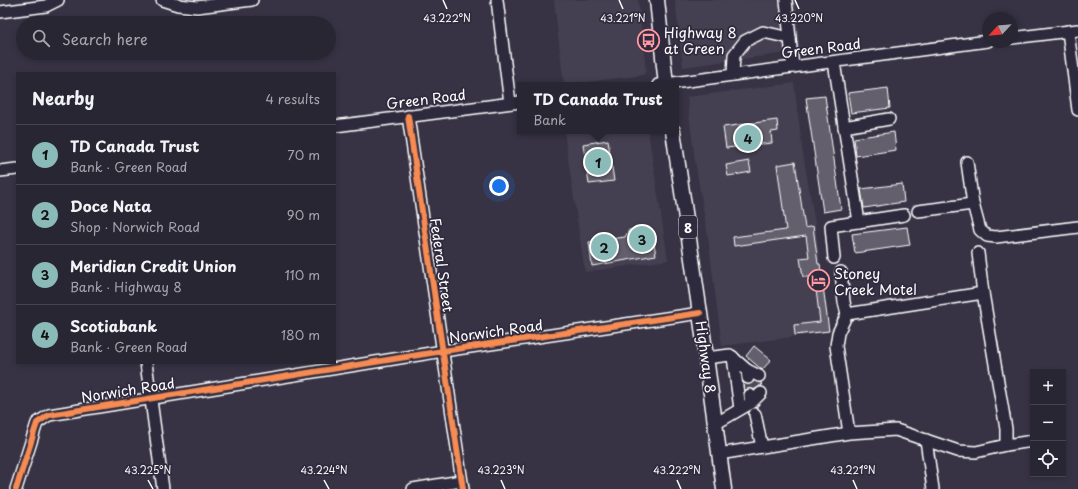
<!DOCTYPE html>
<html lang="en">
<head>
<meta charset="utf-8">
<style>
	:root { --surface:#292634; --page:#353240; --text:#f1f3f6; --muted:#a5a5ac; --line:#45434f; --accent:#8bbbb9 }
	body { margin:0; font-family:"Playpen Sans",sans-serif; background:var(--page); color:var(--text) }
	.controls { position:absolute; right:12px; bottom:12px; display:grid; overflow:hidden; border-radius:0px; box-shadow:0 2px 6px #0003 }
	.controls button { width:36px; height:36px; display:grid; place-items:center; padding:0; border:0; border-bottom:1px solid var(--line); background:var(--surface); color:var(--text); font:20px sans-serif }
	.compass { position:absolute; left:982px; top:12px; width:36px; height:36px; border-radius:50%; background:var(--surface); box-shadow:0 2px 6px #0003; rotate:244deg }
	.you { position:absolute; left:499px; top:186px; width:14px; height:14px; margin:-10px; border:3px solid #fff; border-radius:50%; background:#1a73e8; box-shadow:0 0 0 6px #1a73e833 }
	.badge { display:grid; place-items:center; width:26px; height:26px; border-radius:50%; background:var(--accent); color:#111; font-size:13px; font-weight:700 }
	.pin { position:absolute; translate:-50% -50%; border:2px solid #fff; box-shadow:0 1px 4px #0006 }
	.popup { position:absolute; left:517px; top:82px; width:162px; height:52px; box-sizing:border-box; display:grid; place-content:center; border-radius:0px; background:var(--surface); filter:drop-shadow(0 1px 3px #0005); font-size:13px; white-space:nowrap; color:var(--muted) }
	.popup b { font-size:15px; color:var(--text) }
	.popup::after { content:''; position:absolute; left:50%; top:100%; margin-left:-8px; border:8px solid transparent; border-top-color:var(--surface) }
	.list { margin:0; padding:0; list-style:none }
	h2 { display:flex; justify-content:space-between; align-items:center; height:52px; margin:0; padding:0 16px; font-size:17px }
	h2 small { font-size:13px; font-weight:400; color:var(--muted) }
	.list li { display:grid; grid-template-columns:26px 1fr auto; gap:12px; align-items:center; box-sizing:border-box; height:60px; padding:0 16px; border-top:1px solid var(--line) }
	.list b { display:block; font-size:15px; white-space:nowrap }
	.list p { margin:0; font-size:13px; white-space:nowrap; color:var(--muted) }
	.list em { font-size:13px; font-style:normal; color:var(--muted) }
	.icon { flex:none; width:22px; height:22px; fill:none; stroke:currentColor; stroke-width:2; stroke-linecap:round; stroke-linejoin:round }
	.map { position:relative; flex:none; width:1078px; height:489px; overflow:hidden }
	.search { position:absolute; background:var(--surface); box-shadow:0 2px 6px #0003; left:16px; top:16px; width:320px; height:44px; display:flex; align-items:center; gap:10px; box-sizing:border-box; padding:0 14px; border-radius:22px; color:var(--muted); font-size:15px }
	.panel { position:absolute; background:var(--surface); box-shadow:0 2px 6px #0003; left:16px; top:72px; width:320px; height:292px; border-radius:0px }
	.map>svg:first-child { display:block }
	.built { fill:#444051 }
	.building { fill:#635f6d; stroke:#fff }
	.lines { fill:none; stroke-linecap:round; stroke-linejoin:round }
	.minor-tunnel { stroke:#4b4758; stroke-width:11; stroke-dasharray:11 5.5; stroke-linecap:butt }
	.minor-casing { stroke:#fff; stroke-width:14 }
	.major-casing { stroke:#fff; stroke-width:17 }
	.minor { stroke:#2f2a3d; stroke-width:11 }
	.major { stroke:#2f2a3d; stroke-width:14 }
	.cycleway-casing { stroke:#2f2a3d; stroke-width:8 }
	.cycleway { stroke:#f68b52; stroke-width:6 }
	.ticks { fill:none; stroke:#fff; stroke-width:1.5 }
	.labels { text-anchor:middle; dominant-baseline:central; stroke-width:3.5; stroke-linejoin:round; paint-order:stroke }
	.shield { fill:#2f2a3d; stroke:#c1bfc5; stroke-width:1 }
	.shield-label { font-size:13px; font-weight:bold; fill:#fff }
	.poi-label { font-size:14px; fill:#fff; stroke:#2f2a3d; text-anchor:start }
	.street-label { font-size:14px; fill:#fff; stroke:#2f2a3d }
	.ticks-label { font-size:10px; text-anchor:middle; fill:#fff; stroke:#2f2a3d; stroke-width:3.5; stroke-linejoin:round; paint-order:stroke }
</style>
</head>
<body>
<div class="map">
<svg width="1078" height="489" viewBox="0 0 1078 489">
	<rect width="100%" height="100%" fill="#373345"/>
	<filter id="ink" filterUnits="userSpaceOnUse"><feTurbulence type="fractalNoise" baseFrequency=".025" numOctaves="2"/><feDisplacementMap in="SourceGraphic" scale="8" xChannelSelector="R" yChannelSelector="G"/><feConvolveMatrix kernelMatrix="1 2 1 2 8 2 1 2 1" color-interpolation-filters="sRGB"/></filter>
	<g filter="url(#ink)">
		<g class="built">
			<path d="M554 0H638L646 71 643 75 564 85Z"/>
			<path d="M675 0H796L800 51 683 67Z"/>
			<path d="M794 83 803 154 815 223 830 332 722 346 708 237 695 161 687 97Z"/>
			<path d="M564 131H648L668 260 585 272Z"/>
		</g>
		<g class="building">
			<path d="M888 88 890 108 851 113 848 93Z"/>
			<path d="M825 96 841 209 823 212 806 98Z"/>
			<path d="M777 120 778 131 771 132 772 143 726 148 723 127Z"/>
			<path d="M894 132 896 150 856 156 854 138Z"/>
			<path d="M608 140 614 181 589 184 583 144Z"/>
			<path d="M749 161 751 172 728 176 726 165Z"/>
			<path d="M795 162 805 228 813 226 818 264H820L829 331 795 335 794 325 820 322 815 281H810L809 277H803L800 258 809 257 806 236 734 246 733 237 786 230 777 165Z"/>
			<path d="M902 184 904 202 864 208 861 189Z"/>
			<path d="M907 227 910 245 855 253 852 234Z"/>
			<path d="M651 228 656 255 592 266 589 242 625 237 629 230Z"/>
			<path d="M754 346 771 360 762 370 746 356Z"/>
			<path d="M754 381 761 382 762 386H759L754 390 749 388 745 391 744 383 749 385Z"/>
		</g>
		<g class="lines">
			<g class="minor-tunnel">
				<path d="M752 377 754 394"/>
				<path d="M744 378 746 395"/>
			</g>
			<defs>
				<g id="minor">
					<path d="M162 0 178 5 197 7 252 0"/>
					<path d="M497 0 510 103"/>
					<path d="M786 0 793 67"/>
					<path d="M0 12 46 6 58 0"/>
					<path d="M1068 31 1078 110"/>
					<path d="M1012 38 1078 30"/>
					<path d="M834 62 859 222"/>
					<path d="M733 75 734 55 745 41 763 32 790 38"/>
					<path d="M658 85 988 41"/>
					<path d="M408 116 463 489"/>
					<path d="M335 126 520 102"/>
					<path d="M844 127 889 119"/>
					<path d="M967 162 973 204 980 230 987 236 996 237 1078 227"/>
					<path d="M0 171 17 169"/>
					<path d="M918 211 973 204"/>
					<path d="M978 253 983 293"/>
					<path d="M834 258 831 226 904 215"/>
					<path d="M841 272 844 302 847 314"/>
					<path d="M733 357 740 409"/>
					<path d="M706 358 730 355 747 370 748 378"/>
					<path d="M146 363 163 489"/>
					<path d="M747 370 759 376"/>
					<path d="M751 403 761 393"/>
					<path d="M755 414 762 447"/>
					<path d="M715 424 751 403 750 395"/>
					<path d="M926 440 933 489"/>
					<path d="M1006 445 1033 441"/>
					<path d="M719 454 849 433 896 430 958 451 976 452 1006 445V429L983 293 847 314 838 333 836 346 849 433"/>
					<path d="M16 489 37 423 49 415 443 351 700 313"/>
					<path d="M413 489 461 481"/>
				</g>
				<g id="major">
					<path d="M657 0 666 85"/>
					<path d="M673 131 700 313 724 489"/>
				</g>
			</defs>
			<use href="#minor" class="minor-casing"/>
			<use href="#major" class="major-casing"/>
			<use href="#minor" class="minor"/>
			<use href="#major" class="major"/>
			<defs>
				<g id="cycleway">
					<path d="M408 116 463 489"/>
					<path d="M16 489 37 423 49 415 443 351 700 313"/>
				</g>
			</defs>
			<use href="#cycleway" class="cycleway-casing"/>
			<use href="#cycleway" class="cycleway"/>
		</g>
	</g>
	<path class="ticks" d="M443 0 447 9M619 0 623 9M795 0 799 9M148 480 153 489M324 480 329 489M501 480 505 489M677 480 681 489M853 480 857 489"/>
	<defs>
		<symbol id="bus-ring" viewBox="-11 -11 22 22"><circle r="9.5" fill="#2f2a3d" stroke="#ff9aa2" stroke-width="1.5"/><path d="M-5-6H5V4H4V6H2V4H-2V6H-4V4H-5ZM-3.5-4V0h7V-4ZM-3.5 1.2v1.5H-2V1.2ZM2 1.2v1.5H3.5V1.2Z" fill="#ff9aa2"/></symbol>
		<symbol id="hotel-ring" viewBox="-11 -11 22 22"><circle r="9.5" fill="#2f2a3d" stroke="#ff9aa2" stroke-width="1.5"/><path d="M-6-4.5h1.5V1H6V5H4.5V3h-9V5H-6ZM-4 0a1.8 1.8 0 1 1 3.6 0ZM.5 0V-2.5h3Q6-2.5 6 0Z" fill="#ff9aa2"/></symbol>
	</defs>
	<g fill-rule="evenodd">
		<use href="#bus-ring" x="636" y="28" width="25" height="25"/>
		<use href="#hotel-ring" x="806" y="268" width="25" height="25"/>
	</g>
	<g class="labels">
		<rect class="shield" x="679" y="216" width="18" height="22" rx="3"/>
		<g class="shield-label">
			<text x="688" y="227">8</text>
		</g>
		<g class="poi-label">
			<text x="664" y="32">Highway 8<tspan x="664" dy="16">at Green</tspan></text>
			<text x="834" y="273">Stoney<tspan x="834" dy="16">Creek Motel</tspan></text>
		</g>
		<g class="street-label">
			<text transform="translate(821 48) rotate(-7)">Green Road</text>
			<text transform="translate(426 99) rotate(-7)">Green Road</text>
			<text transform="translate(442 265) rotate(82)">Federal Street</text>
			<text transform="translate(496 331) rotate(-8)">Norwich Road</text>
			<text transform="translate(706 357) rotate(82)">Highway 8</text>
			<text transform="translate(128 390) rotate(-9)">Norwich Road</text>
		</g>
	</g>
	<g class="ticks-label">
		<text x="447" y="22">43.222°N</text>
		<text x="623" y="22">43.221°N</text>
		<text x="799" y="22">43.220°N</text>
		<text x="148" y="474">43.225°N</text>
		<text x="324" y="474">43.224°N</text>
		<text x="501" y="474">43.223°N</text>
		<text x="677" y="474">43.222°N</text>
		<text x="853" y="474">43.221°N</text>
	</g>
</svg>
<div class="controls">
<button>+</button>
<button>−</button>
<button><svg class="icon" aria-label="locate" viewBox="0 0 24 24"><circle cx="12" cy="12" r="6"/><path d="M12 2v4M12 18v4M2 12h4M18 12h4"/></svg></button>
</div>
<svg class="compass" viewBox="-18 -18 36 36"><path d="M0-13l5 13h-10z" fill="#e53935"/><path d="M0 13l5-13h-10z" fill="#a5a5ac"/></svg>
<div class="you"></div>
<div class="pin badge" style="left:598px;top:162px">1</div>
<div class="popup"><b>TD Canada Trust</b>Bank</div>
<div class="pin badge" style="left:604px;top:247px">2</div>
<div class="pin badge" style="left:642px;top:239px">3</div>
<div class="pin badge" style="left:748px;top:138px">4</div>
<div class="search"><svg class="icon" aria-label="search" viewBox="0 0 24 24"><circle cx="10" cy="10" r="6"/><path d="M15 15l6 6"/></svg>Search here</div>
<section class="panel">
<h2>Nearby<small>4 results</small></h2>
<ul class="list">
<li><span class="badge">1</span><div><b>TD Canada Trust</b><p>Bank · Green Road</p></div><em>70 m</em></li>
<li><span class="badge">2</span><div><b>Doce Nata</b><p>Shop · Norwich Road</p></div><em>90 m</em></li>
<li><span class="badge">3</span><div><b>Meridian Credit Union</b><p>Bank · Highway 8</p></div><em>110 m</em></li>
<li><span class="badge">4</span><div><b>Scotiabank</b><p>Bank · Green Road</p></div><em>180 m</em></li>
</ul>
</section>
</div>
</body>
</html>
